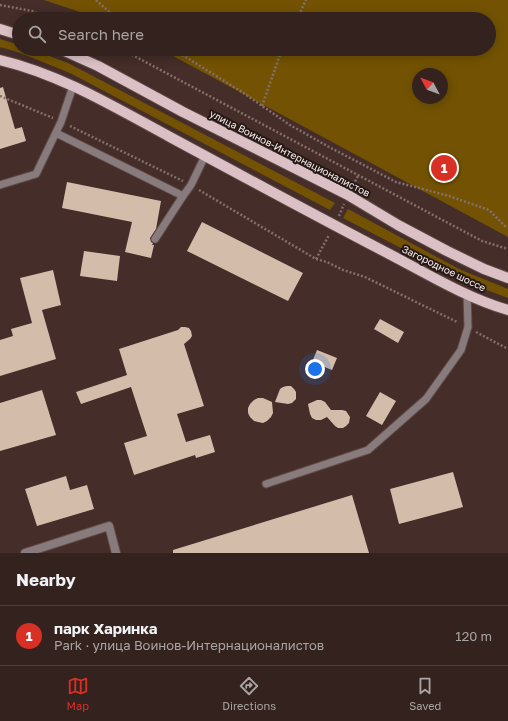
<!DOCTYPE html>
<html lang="en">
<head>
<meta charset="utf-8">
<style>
	:root { --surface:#34221f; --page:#3f2f2c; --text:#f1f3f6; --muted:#a9a4a4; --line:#4e3f3d; --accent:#d93025 }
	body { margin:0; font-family:"Golos Text",sans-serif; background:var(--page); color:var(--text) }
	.compass { position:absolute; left:412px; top:68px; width:36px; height:36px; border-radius:50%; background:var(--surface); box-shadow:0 2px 10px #0003; rotate:311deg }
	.you { position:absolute; left:315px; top:369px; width:14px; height:14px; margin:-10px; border:3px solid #fff; border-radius:50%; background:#1a73e8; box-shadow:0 0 0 6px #1a73e833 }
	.badge { display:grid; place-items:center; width:26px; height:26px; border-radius:50%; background:var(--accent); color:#fff; font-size:13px; font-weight:700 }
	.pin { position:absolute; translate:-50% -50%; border:2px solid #fff; box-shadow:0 1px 4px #0006 }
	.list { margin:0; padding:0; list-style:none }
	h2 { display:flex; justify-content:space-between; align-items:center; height:52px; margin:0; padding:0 16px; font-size:17px }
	h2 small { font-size:13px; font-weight:400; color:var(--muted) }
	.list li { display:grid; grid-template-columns:26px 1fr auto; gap:12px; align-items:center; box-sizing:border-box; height:60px; padding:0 16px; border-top:1px solid var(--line) }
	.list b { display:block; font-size:15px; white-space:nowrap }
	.list p { margin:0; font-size:13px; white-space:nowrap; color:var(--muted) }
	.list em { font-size:13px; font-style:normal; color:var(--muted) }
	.icon { flex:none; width:22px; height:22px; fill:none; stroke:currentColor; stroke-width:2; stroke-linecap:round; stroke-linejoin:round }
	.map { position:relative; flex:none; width:508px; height:553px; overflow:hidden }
	.search { position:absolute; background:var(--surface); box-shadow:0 2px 10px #0003; left:12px; right:12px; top:12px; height:44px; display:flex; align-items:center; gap:10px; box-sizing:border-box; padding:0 14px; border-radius:22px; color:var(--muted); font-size:15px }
	.sheet { height:112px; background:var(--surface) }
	nav { display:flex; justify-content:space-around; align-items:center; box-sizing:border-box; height:56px; border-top:1px solid var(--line); background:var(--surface); font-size:11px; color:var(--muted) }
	nav a { display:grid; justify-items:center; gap:2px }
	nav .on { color:var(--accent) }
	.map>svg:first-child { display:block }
	.green { fill:#735303; fill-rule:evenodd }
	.building { fill:#d4bcab }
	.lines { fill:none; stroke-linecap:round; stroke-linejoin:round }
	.lane-casing { stroke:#624b47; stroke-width:9 }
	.street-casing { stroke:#624b47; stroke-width:10 }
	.primary-casing { stroke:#624b47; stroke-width:12 }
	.path { stroke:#856f6b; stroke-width:2.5; stroke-dasharray:2 2; stroke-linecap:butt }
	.lane { stroke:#887b7d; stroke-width:7 }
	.street { stroke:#887b7d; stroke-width:8 }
	.primary { stroke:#dbc1c6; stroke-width:10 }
	.labels { text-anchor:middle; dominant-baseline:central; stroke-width:4; stroke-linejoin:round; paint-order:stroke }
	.street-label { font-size:10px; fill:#fbeae7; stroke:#241917 }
</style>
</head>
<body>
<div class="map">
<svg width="508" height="553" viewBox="0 0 508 553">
	<rect width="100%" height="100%" fill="#452d29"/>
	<g class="green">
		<path d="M44 0H508V237L160 49H489V19H101ZM418 74H442V98H418Z"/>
		<path d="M0 39 19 45V49H31L68 63 335 203 330 210 70 73C47 64 24 53 0 47Z"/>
		<path d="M348 209 459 269 508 289V298L481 288 455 276 343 218Z"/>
	</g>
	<g class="building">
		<path d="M3 87 15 129 22 127 26 141 0 149V88Z"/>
		<path d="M67 182 161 201 156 229 150 238 151 242 153 243 152 245H154L151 258 125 252 132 222 62 208Z"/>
		<path d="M202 222 303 273 288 301 187 251Z"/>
		<path d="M84 251 120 256 117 281 80 276Z"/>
		<path d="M53 270 61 305 42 310 56 359 0 376V340L13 336 11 329 32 323 20 278Z"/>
		<path d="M380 319 404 332 398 343 374 329Z"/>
		<path d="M181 327H185L189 328 191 331 192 336 190 339 184 344 204 406 177 414 186 442 210 435 215 452 196 458 195 455 134 475 124 443 147 436 131 387 81 404 76 392 127 375 119 349 178 330Z"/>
		<path d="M317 350 337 358 332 370 312 362Z"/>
		<path d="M287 386H291L294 389 296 392V399L292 403 288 404 275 402 280 389 283 387Z"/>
		<path d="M42 390 56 435 0 451V403Z"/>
		<path d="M380 392 396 401 382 425 366 416Z"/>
		<path d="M258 398H263L272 402 273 413 271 417 267 421 263 423 258 422 254 421 250 417 248 413V408L250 404 254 400Z"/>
		<path d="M317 400H321L325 402 331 410H342L346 411 350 417 349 423 346 426 343 428H338L335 426 327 417 321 420H316L312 418 310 414 308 404Z"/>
		<path d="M453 472 463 507 399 524 390 489Z"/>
		<path d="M66 476 70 490 87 485 94 509 37 526 25 489Z"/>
		<path d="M352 495 369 553H173V550Z"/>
	</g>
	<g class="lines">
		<defs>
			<g id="lane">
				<path d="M56 133 183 196 191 185 205 156"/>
				<path d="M0 185 36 174 61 122 73 86"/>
				<path d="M155 239 183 196"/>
				<path d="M266 484 368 450 426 399 461 350 468 327 467 294"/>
			</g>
			<path id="street" d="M25 553 109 526 116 553"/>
			<g id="primary">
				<path d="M0 29 19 35"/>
				<path d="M60 49 98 66 183 112 348 195 398 225 447 251 484 269 508 278"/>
				<path d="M0 60C60 74 116 108 170 137 244 177 318 217 393 256 429 275 469 299 508 310"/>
			</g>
		</defs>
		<use href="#lane" class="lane-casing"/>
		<use href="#street" class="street-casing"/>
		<use href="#primary" class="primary-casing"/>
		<g class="path">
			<path d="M96 0 117 19"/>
			<path d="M0 5 32 11 51 19"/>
			<path d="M297 19 306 0"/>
			<path d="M121 49 482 241 508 249"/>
			<path d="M167 49 184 56 242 92 290 125 329 147 396 182 449 196 489 210 505 226 508 227"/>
			<path d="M0 96 53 118"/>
			<path d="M262 106 282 49"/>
			<path d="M70 126 183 181"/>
			<path d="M353 185 358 176"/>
			<path d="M199 190 316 259 327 262 343 270 365 277 457 322"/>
			<path d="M339 216 344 204"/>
			<path d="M316 259 329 235"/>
			<path d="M476 332 508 349"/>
		</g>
		<use href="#lane" class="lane"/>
		<use href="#street" class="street"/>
		<use href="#primary" class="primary"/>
	</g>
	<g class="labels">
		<g class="street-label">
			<text transform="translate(290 153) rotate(27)">улица Воинов-Интернационалистов</text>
			<text transform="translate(444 268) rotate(26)">Загородное шоссе</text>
		</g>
	</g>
</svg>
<svg class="compass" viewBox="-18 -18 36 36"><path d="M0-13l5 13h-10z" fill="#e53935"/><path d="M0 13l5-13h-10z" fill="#a9a4a4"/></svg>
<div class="you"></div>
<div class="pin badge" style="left:444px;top:168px">1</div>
<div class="search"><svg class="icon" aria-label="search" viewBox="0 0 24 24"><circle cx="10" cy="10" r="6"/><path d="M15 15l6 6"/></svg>Search here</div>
</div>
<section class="sheet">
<h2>Nearby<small></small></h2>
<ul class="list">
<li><span class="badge">1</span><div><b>парк Харинка</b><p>Park · улица Воинов-Интернационалистов</p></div><em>120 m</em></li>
</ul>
</section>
<nav>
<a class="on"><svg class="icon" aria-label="map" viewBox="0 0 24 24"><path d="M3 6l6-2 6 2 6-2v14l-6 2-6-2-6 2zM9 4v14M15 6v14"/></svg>Map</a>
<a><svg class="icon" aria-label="directions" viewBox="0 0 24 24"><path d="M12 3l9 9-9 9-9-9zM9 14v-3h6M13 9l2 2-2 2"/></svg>Directions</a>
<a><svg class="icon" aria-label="saved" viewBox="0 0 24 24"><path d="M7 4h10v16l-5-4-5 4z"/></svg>Saved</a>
</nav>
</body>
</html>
